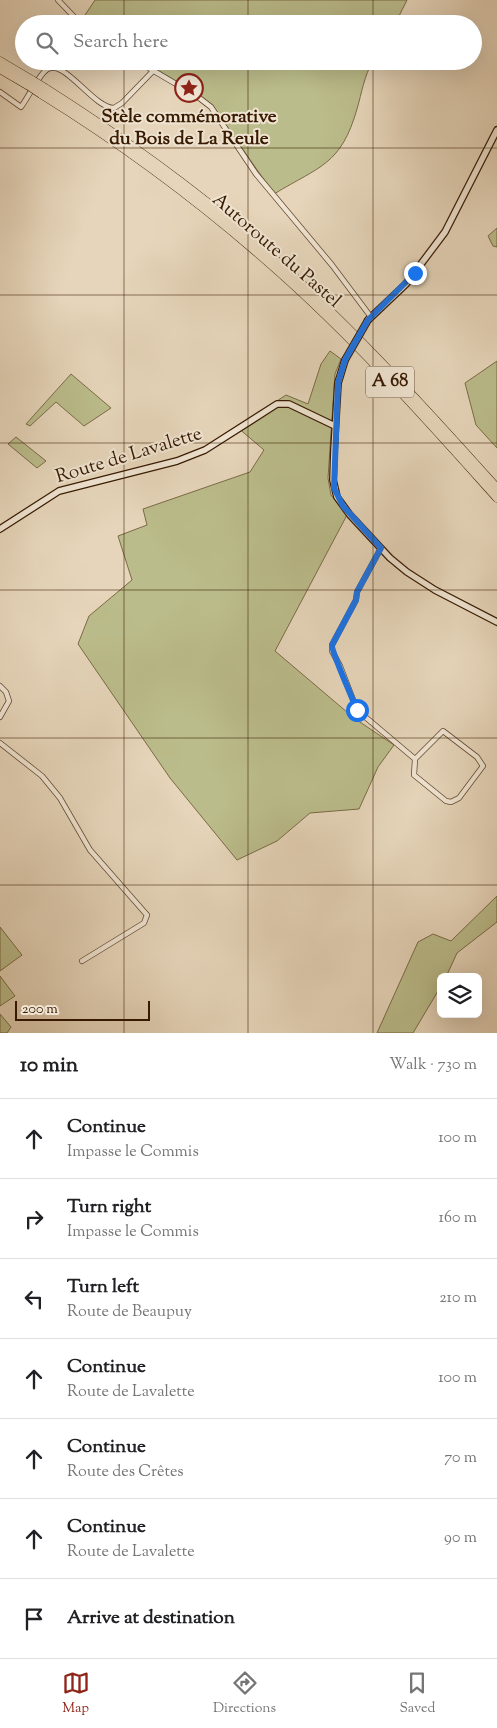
<!DOCTYPE html>
<html lang="en">
<head>
<meta charset="utf-8">
<style>
	:root { --surface:#fff; --page:#f2f2f2; --text:#202124; --muted:#757577; --line:#e0e0e0; --accent:#8f2418 }
	body { margin:0; font-family:"Sorts Mill Goudy",serif; background:var(--page); color:var(--text) }
	.controls { position:absolute; right:15px; bottom:15px; display:grid; overflow:hidden; border-radius:8px; box-shadow:0 5px 20px #0002 }
	.controls button { width:45px; height:45px; display:grid; place-items:center; padding:0; border:0; border-bottom:1px solid var(--line); background:var(--surface); color:var(--text); font:25px sans-serif }
	.scale { position:absolute; left:15px; bottom:12px; width:135px; box-sizing:border-box; padding-left:5px; border:2px solid #381a02; border-top:0; font-size:14px; line-height:18px; white-space:nowrap; color:#381a02; -webkit-text-stroke:4px #efe4d2; paint-order:stroke }
	.stop { position:absolute; width:15px; height:15px; margin:-11px; border:4px solid #1a73e8; border-radius:50%; background:#fff }
	.stop.end { background:#1a73e8; border-color:#fff; box-shadow:0 1px 5px #0008 }
	.list { margin:0; padding:0; list-style:none }
	h2 { display:flex; justify-content:space-between; align-items:center; height:65px; margin:0; padding:0 20px; font-size:21px }
	h2 small { font-size:16px; font-weight:400; color:var(--muted) }
	.list li { display:grid; grid-template-columns:32px 1fr auto; gap:15px; align-items:center; box-sizing:border-box; height:80px; padding:0 20px; border-top:1px solid var(--line) }
	.list b { display:block; font-size:19px; white-space:nowrap }
	.list p { margin:0; font-size:16px; white-space:nowrap; color:var(--muted) }
	.list em { font-size:16px; font-style:normal; color:var(--muted) }
	.icon { flex:none; width:28px; height:28px; fill:none; stroke:currentColor; stroke-width:2; stroke-linecap:round; stroke-linejoin:round }
	.map { position:relative; flex:none; width:497px; height:1033px; overflow:hidden }
	.search { position:absolute; background:var(--surface); box-shadow:0 5px 20px #0002; left:15px; right:15px; top:15px; height:55px; display:flex; align-items:center; gap:12px; box-sizing:border-box; padding:0 18px; border-radius:28px; color:var(--muted); font-size:19px }
	.sheet { height:625px; background:var(--surface) }
	nav { display:flex; justify-content:space-around; align-items:center; box-sizing:border-box; height:70px; border-top:1px solid var(--line); background:var(--surface); font-size:14px; color:var(--muted) }
	nav a { display:grid; justify-items:center; gap:2px }
	nav .on { color:var(--accent) }
	.map>svg:first-child { display:block }
	.green { fill:#bbbc8b; stroke:#7a6b46 }
	.lines { fill:none; stroke-linecap:round; stroke-linejoin:round }
	.street-casing { stroke:#644930; stroke-width:6 }
	.secondary-casing { stroke:#381a02; stroke-width:8 }
	.highway-casing { stroke:#381a02; stroke-width:9 }
	.street { stroke:#efe4d2; stroke-width:4.5 }
	.secondary { stroke:#efe4d2; stroke-width:5.5 }
	.highway { stroke:#e6d5ba; stroke-width:8 }
	.secondary-bridge-casing { stroke:#381a02; stroke-width:8; stroke-linecap:butt }
	.highway-bridge-casing { stroke:#381a02; stroke-width:9; stroke-linecap:butt }
	.secondary-bridge { stroke:#efe4d2; stroke-width:5.5 }
	.highway-bridge { stroke:#e6d5ba; stroke-width:8 }
	.route { stroke:#1a73e8; stroke-width:6 }
	.grid { fill:none; stroke:#381a02; stroke-width:1; stroke-opacity:0.55 }
	.labels { text-anchor:middle; dominant-baseline:central; stroke-width:4; stroke-linejoin:round; paint-order:stroke }
	.shield { fill:#efe4d2; stroke:#6f5740; stroke-width:1 }
	.shield-label { font-size:18px; font-weight:bold; fill:#381a02 }
	.poi-label { font-size:19px; font-weight:bold; fill:#381a02; stroke:#efe4d2 }
	.street-label { font-size:19px; fill:#381a02; stroke:#efe4d2 }
</style>
</head>
<body>
<div class="map">
<svg width="497" height="1033" viewBox="0 0 497 1033">
	<rect width="100%" height="100%" fill="#e6d5ba"/>
	<filter id="stains"><feTurbulence type="fractalNoise" baseFrequency=".004" numOctaves="4"/><feColorMatrix values="0 0 0 0 .2 0 0 0 0 .09 0 0 0 0 .02 0 0 0 .5 -.17"/></filter>
	<radialGradient id="worn" r=".72"><stop offset=".6" stop-color="#630" stop-opacity="0"/><stop offset="1" stop-color="#630" stop-opacity=".3"/></radialGradient>
	<g class="green">
		<path d="M95 0H407L395 24H85L81 21Z"/>
		<path d="M142 61H373C364 76 362 92 357 109 341 165 320 166 274 194L216 111 200 95Z"/>
		<path d="M497 228V247L493 246 488 236Z"/>
		<path d="M330 351 341 359 335 374 328 478 331 495 347 515 275 651 354 718 394 745 378 767 359 809 310 813 277 841 237 860 170 778 78 644 89 616 132 580 118 536 147 525 143 509 250 472 264 450 237 427 286 395 308 404 321 364Z"/>
		<path d="M497 361V448L476 425 465 383Z"/>
		<path d="M71 374 111 408 84 426 56 402 30 426 26 424Z"/>
		<path d="M16 437 46 461 37 468 8 444Z"/>
		<path d="M497 896V922L457 953 446 977H441V986L413 1033H377L418 942 433 934 451 941Z"/>
		<path d="M0 927 22 955 0 971Z"/>
		<path d="M0 976 15 996 0 1006Z"/>
		<path d="M0 1014 11 1027 7 1033H0Z"/>
	</g>
	<g class="lines">
		<defs>
			<g id="street">
				<path d="M58 0 81 24"/>
				<path d="M137 61 198 97 211 107 256 174 332 265 371 317"/>
				<path d="M0 92 21 107C29 96 35 82 44 72 61 52 92 108 114 108L122 103 154 70"/>
				<path d="M381 548 357 592 356 600 332 645V651L340 666 357 710 415 759 414 775 446 801 451 802 459 798 483 766 477 757 443 731 415 759"/>
				<path d="M0 686 6 692 9 701 0 717"/>
				<path d="M0 743 42 776 60 798 90 850 147 915 144 923 82 961"/>
			</g>
			<g id="secondary">
				<path d="M368 320 406 284 445 232 497 130"/>
				<path d="M345 360 338 383 334 450 333 480 337 497 350 515 390 558 407 572 435 590 497 622"/>
				<path d="M0 529 59 491 177 461 205 450 277 404H289L335 426"/>
			</g>
			<g id="highway">
				<path d="M0 61 32 80"/>
				<path d="M0 69 29 86"/>
				<path d="M45 88C127 140 206 197 278 262 356 332 427 410 497 488"/>
				<path d="M41 94C125 146 203 204 277 270 356 340 426 419 497 498"/>
			</g>
		</defs>
		<use href="#street" class="street-casing"/>
		<use href="#secondary" class="secondary-casing"/>
		<use href="#highway" class="highway-casing"/>
		<use href="#street" class="street"/>
		<use href="#secondary" class="secondary"/>
		<use href="#highway" class="highway"/>
		<defs>
			<path id="secondary-bridge" d="M345 360 368 320"/>
			<g id="highway-bridge">
				<path d="M32 80 45 88"/>
				<path d="M29 86 41 94"/>
			</g>
		</defs>
		<use href="#secondary-bridge" class="secondary-bridge-casing"/>
		<use href="#highway-bridge" class="highway-bridge-casing"/>
		<use href="#secondary-bridge" class="secondary-bridge"/>
		<use href="#highway-bridge" class="highway-bridge"/>
	</g>
	<g class="lines">
		<path class="route" d="M357 710C353 699 331 651 332 645L356 600 357 592 381 548 343 506 334 488 338 383 345 360 368 320 415 273"/>
	</g>
	<path class="grid" d="M124 0V24M248 0V24M373 0V24M124 61V1033M248 61V1033M373 61V1033M0 148H497M0 295H497M0 443H497M0 590H497M0 738H497M0 885H497"/>
	<defs>
		<symbol id="sight-ring" viewBox="-11 -11 22 22"><circle r="9.5" fill="#efe4d2" stroke="#8f2418" stroke-width="1.5"/><path d="M0-6L1.8-2.2L6-1.7L2.9 1.2L3.7 5.4L0 3.3L-3.7 5.4L-2.9 1.2L-6-1.7L-1.8-2.2Z" fill="#8f2418"/></symbol>
	</defs>
	<g fill-rule="evenodd">
		<use href="#sight-ring" x="173" y="72" width="32" height="32"/>
	</g>
	<g class="labels">
		<rect class="shield" x="366" y="366.5" width="48" height="31" rx="4"/>
		<g class="shield-label">
			<text x="390" y="382">A 68</text>
		</g>
		<g class="poi-label">
			<text x="189" y="117">Stèle commémorative<tspan x="189" dy="22">du Bois de La Reule</tspan></text>
		</g>
		<g class="street-label">
			<text transform="translate(276 251) rotate(41)">Autoroute du Pastel</text>
			<text transform="translate(129 456) rotate(-17)">Route de Lavalette</text>
		</g>
	</g>
	<rect width="100%" height="100%" filter="url(#stains)"/>
	<rect width="100%" height="100%" fill="url(#worn)"/>
</svg>
<div class="controls">
<button><svg class="icon" aria-label="layers" viewBox="0 0 24 24"><path d="M12 4l9 5-9 5-9-5zM3 14l9 5 9-5"/></svg></button>
</div>
<div class="scale">200 m</div>
<div class="stop" style="left:357px;top:710px"></div>
<div class="stop end" style="left:415px;top:273px"></div>
<div class="search"><svg class="icon" aria-label="search" viewBox="0 0 24 24"><circle cx="10" cy="10" r="6"/><path d="M15 15l6 6"/></svg>Search here</div>
</div>
<section class="sheet">
<h2>10 min<small>Walk · 730 m</small></h2>
<ul class="list">
<li><svg class="icon" aria-label="ahead" viewBox="0 0 24 24"><path d="M12 20V5M6 11l6-6 6 6"/></svg><div><b>Continue</b><p>Impasse le Commis</p></div><em>100 m</em></li>
<li><svg class="icon" aria-label="right" viewBox="0 0 24 24"><path d="M7 20v-9h11M14 6l5 5-5 5"/></svg><div><b>Turn right</b><p>Impasse le Commis</p></div><em>160 m</em></li>
<li><svg class="icon" aria-label="left" viewBox="0 0 24 24"><path d="M17 20v-9H6M10 6l-5 5 5 5"/></svg><div><b>Turn left</b><p>Route de Beaupuy</p></div><em>210 m</em></li>
<li><svg class="icon" aria-label="ahead" viewBox="0 0 24 24"><path d="M12 20V5M6 11l6-6 6 6"/></svg><div><b>Continue</b><p>Route de Lavalette</p></div><em>100 m</em></li>
<li><svg class="icon" aria-label="ahead" viewBox="0 0 24 24"><path d="M12 20V5M6 11l6-6 6 6"/></svg><div><b>Continue</b><p>Route des Crêtes</p></div><em>70 m</em></li>
<li><svg class="icon" aria-label="ahead" viewBox="0 0 24 24"><path d="M12 20V5M6 11l6-6 6 6"/></svg><div><b>Continue</b><p>Route de Lavalette</p></div><em>90 m</em></li>
<li><svg class="icon" aria-label="arrive" viewBox="0 0 24 24"><path d="M6 21V4h12l-3 4 3 4H6"/></svg><div><b>Arrive at destination</b></div></li>
</ul>
</section>
<nav>
<a class="on"><svg class="icon" aria-label="map" viewBox="0 0 24 24"><path d="M3 6l6-2 6 2 6-2v14l-6 2-6-2-6 2zM9 4v14M15 6v14"/></svg>Map</a>
<a><svg class="icon" aria-label="directions" viewBox="0 0 24 24"><path d="M12 3l9 9-9 9-9-9zM9 14v-3h6M13 9l2 2-2 2"/></svg>Directions</a>
<a><svg class="icon" aria-label="saved" viewBox="0 0 24 24"><path d="M7 4h10v16l-5-4-5 4z"/></svg>Saved</a>
</nav>
</body>
</html>
